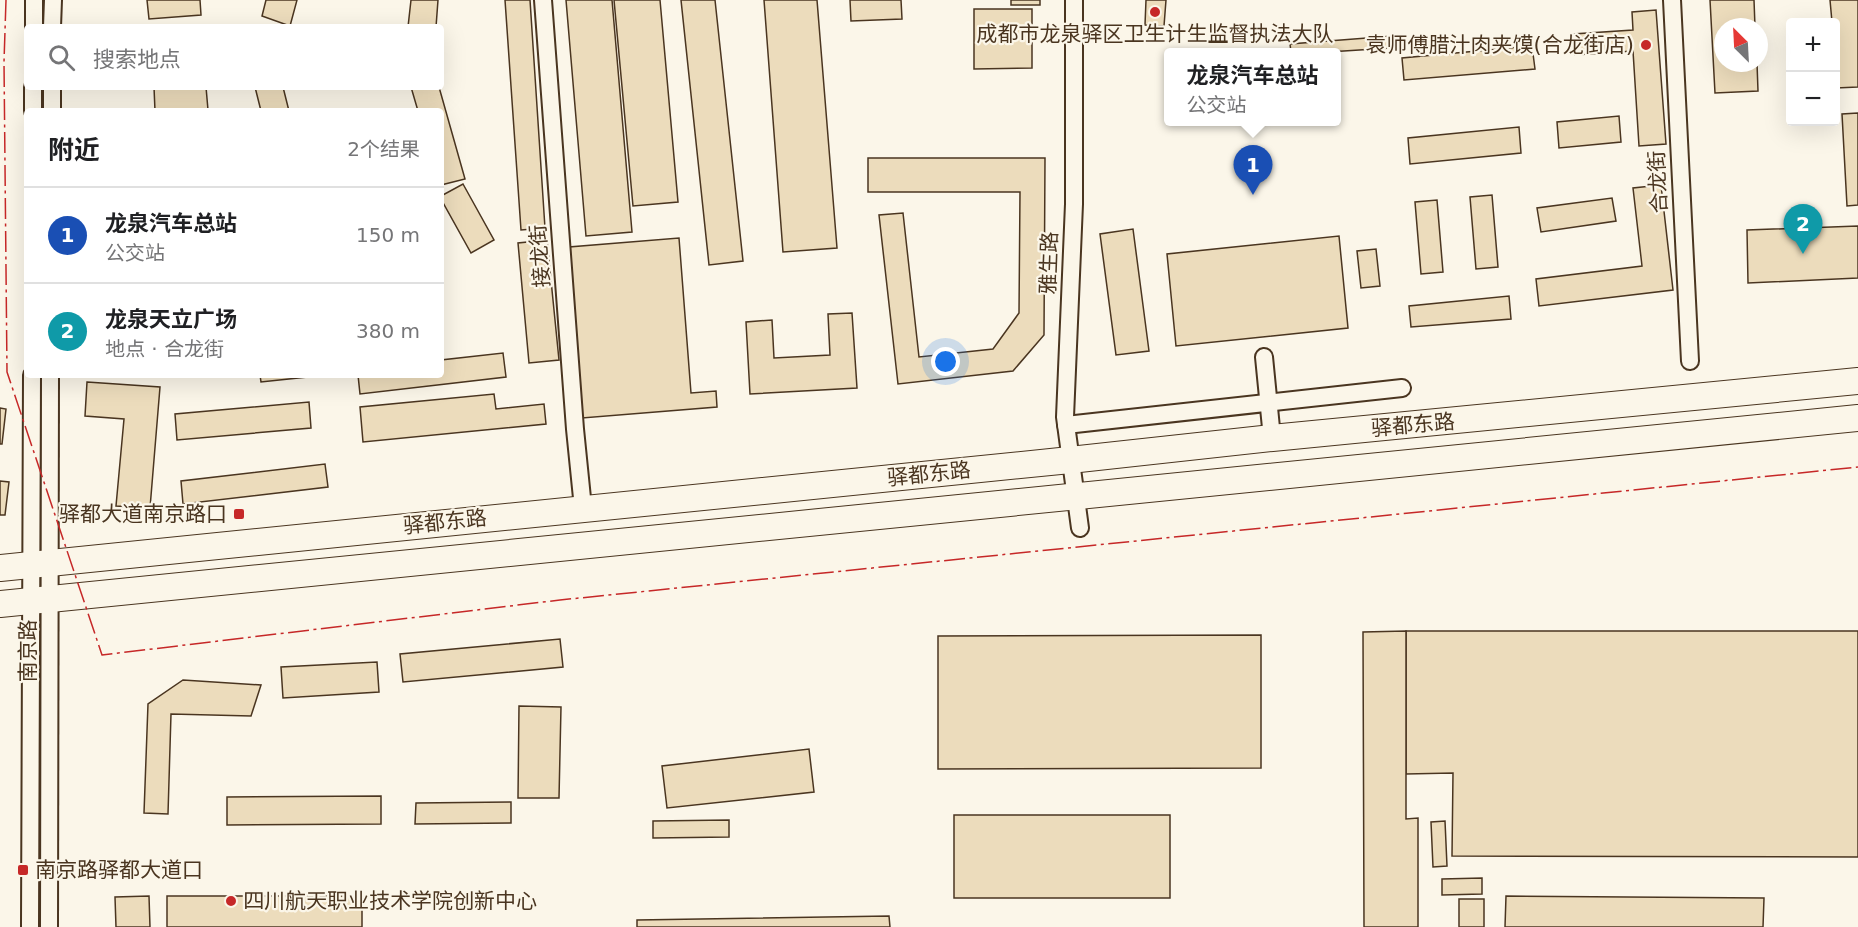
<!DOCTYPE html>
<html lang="zh">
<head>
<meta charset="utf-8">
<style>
	:root { --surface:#fff; --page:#f2f2f2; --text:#202124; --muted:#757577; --line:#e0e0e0; --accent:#db2777 }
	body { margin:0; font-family:"DejaVu Sans","Noto Sans SC",sans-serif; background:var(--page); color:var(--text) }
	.controls { position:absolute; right:18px; top:18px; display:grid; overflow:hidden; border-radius:6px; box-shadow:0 6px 24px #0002 }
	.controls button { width:54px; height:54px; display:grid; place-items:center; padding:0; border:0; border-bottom:2px solid var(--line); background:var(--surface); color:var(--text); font:30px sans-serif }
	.compass { position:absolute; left:1714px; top:18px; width:54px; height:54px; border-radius:50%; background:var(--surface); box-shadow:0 6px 24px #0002; rotate:336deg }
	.you { position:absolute; left:946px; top:362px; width:21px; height:21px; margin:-15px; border:4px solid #fff; border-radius:50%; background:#1a73e8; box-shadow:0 0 0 9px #1a73e833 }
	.badge { display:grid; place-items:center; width:39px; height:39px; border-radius:50%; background:var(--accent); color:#fff; font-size:20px; font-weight:700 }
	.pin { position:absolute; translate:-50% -50px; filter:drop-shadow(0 2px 3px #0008) }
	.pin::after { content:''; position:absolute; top:32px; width:21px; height:18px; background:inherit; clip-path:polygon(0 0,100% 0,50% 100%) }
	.popup { position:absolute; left:1164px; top:48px; width:177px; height:78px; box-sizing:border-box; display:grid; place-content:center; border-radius:6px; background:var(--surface); filter:drop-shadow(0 2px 4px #0005); font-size:20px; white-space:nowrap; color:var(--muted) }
	.popup b { font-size:22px; color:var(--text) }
	.popup::after { content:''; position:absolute; left:50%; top:100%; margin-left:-12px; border:12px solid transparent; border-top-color:var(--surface) }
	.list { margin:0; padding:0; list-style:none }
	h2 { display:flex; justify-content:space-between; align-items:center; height:78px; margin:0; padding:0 24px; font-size:26px }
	h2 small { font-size:20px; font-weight:400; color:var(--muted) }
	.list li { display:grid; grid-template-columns:39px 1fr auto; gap:18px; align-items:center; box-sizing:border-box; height:96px; padding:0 24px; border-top:2px solid var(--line) }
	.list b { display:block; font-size:22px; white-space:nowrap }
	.list p { margin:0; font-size:20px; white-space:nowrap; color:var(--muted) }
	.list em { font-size:20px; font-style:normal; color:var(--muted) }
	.icon { flex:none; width:33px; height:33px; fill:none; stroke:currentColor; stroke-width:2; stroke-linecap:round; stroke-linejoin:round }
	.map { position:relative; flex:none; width:1858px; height:927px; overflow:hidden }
	.search { position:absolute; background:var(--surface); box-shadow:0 6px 24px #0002; left:24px; top:24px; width:420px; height:66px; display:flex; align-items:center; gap:15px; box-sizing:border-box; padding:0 21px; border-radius:6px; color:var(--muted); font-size:22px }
	.panel { position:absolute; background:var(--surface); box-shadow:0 6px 24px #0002; left:24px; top:108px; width:420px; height:270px; border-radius:6px }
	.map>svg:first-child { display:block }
	.building { fill:#ecdcbc; stroke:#4a3520; stroke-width:1.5 }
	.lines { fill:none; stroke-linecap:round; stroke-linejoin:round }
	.minor-casing { stroke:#4a3520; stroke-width:20 }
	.highway-casing { stroke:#4a3520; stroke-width:28 }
	.minor { stroke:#fbf6e9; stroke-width:16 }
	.highway { stroke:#fbf6e9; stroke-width:26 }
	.power { stroke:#c62828; stroke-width:1.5; stroke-dasharray:21 4.5 3 4.5; stroke-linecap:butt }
	.poi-dot { fill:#c62828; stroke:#fbf6e9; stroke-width:2 }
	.labels { text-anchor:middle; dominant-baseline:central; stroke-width:4.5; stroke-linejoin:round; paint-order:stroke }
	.poi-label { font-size:21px; fill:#4a3520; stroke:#fbf6e9; text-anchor:end }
	.street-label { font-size:21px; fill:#4a3520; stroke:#fbf6e9 }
</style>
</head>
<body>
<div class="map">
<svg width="1858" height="927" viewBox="0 0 1858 927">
	<rect width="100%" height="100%" fill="#fbf6e9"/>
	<g class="building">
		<path d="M147 0H200L201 15 149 19Z"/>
		<path d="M266 0H297L290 26 262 16Z"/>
		<path d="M411 0H438L436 27H408Z"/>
		<path d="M505 0H530L545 228 521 230Z"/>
		<path d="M566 0H612L632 232 586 236Z"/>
		<path d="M614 0H660L678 202 633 206Z"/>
		<path d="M681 0H715L743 261 709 265Z"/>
		<path d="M764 0H817L837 248 783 252Z"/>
		<path d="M850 0H901L902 19 851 21Z"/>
		<rect x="1011" y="0" width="29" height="5"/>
		<path d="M1146 0H1166L1164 26 1145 25Z"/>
		<path d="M1710 0H1754L1755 27H1723V63H1757L1758 91 1715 93Z"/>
		<path d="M1830 0H1858V87L1836 88V22H1832Z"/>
		<path d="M974 9H1032V68L974 69Z"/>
		<path d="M1656 10 1666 144 1639 146 1633 51 1575 55 1573 34 1633 30 1632 12Z"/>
		<path d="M1405 35 1406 47 1328 52H1291L1290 44Z"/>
		<path d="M1532 46 1535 69 1404 80 1402 58Z"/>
		<path d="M154 87H206L208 110 155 111Z"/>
		<path d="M255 87H283L289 111H261Z"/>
		<path d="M411 87H439L465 179 441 185V111H418Z"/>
		<path d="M1858 113V205L1847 206 1842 114Z"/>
		<path d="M1619 116 1621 142 1559 148 1557 122Z"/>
		<path d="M1519 127 1521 153 1410 164 1408 138Z"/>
		<path d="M868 158H1045L1044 335 1013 371 898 384 879 215 903 213 919 357 993 349 1019 313 1020 192H868Z"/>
		<path d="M463 184 494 240 471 253 441 199V196Z"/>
		<path d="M1661 185 1673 290 1539 306 1536 279 1642 266 1633 188Z"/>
		<path d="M1492 195 1498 267 1476 269 1470 197Z"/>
		<path d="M1612 198 1616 221 1541 232 1537 208Z"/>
		<path d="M1437 200 1443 272 1421 274 1415 202Z"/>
		<path d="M1858 226V278L1748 283 1747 230Z"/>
		<path d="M1133 229 1149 351 1116 355 1100 234Z"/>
		<path d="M1339 236 1348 328 1176 346 1167 254Z"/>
		<path d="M679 238 691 393 716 391 717 407 582 418 569 247Z"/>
		<path d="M547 240 559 360 529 363 518 243Z"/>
		<path d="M1376 249 1380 286 1361 288 1357 251Z"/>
		<path d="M1509 296 1511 319 1411 327 1409 306Z"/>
		<path d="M852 313 857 388 750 394 746 322 772 320 774 358 830 355 828 314Z"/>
		<path d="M503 353 506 377 360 394 358 375H441V360Z"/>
		<path d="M260 375H306L307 377 261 382Z"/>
		<path d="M87 382 160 387 150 508 116 506 124 419 85 416Z"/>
		<path d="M494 394 496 409 544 404 546 424 363 442 360 407Z"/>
		<path d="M309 402 311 428 177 440 175 414Z"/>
		<path d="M0 408 6 409 2 444H0Z"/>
		<path d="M325 464 328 487 183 504 181 481Z"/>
		<path d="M0 481 9 482 5 515H0Z"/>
		<path d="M1406 631H1858V857L1452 856 1453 773 1406 774Z"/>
		<path d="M1406 631V819L1418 818V927H1364L1363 632Z"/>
		<path d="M1261 635V768L938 769V636Z"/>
		<path d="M560 639 563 667 403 682 400 654Z"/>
		<path d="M377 662 379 692 283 698 281 667Z"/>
		<path d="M183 680 261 685 251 716 171 714 168 814 144 813 148 704Z"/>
		<path d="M519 706 561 707 559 798H518Z"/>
		<path d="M809 749 814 792 667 808 662 766Z"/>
		<path d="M381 796V824L227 825V797Z"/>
		<path d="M511 802V823L415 824 416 803Z"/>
		<rect x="954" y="815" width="216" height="83"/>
		<path d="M729 820V837L653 838V821Z"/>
		<path d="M1445 821 1447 866 1433 867 1431 822Z"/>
		<path d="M1482 878V894L1442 895V879Z"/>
		<path d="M149 896 150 927H116L115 897Z"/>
		<rect x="167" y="896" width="195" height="31"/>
		<path d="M1506 896 1764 898 1763 927H1505Z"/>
		<rect x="1459" y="899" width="25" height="28"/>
		<path d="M889 916 890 927H637V920Z"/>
	</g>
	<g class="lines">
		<defs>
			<g id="minor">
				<path d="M543 0 575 429 583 508"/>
				<path d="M1074 0V204L1065 417 1080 528"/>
				<path d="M1672 0 1690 361"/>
				<path d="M34 27V0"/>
				<path d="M52 27 53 0"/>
				<path d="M33 111V87"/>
				<path d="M52 111V87"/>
				<path d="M1264 357 1272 438"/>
				<path d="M1066 425 1402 388"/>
				<path d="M30 927 32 375"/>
				<path d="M49 927 50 375"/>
			</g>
			<g id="highway">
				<path d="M0 568 1070 460 1272 438 1858 381"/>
				<path d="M0 604 1858 418"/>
			</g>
		</defs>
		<use href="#minor" class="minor-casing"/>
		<use href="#highway" class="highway-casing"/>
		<use href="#minor" class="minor"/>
		<use href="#highway" class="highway"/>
		<path class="power" d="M6 0 4 62 7 372 102 655 560 600 1858 467"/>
	</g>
	<g class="poi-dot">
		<circle cx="1155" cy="12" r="6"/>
		<circle cx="1646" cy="45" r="6"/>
		<rect x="233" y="508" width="12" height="12" rx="3"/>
		<rect x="17" y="864" width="12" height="12" rx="3"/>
		<circle cx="231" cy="901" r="6"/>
	</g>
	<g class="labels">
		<g class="poi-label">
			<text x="1155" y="34" text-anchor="middle">成都市龙泉驿区卫生计生监督执法大队</text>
			<text x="1634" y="45">袁师傅腊汁肉夹馍(合龙街店)</text>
			<text x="227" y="514">驿都大道南京路口</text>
			<text x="35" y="870" text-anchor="start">南京路驿都大道口</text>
			<text x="243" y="901" text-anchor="start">四川航天职业技术学院创新中心</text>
		</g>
		<g class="street-label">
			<text transform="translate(1658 182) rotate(-93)">合龙街</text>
			<text transform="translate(540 256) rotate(-94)">接龙街</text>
			<text transform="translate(1049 263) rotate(-88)">雅生路</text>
			<text transform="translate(1413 425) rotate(-5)">驿都东路</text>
			<text transform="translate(929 474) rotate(-6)">驿都东路</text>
			<text transform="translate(445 522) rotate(-6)">驿都东路</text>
			<text transform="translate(28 651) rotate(-90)">南京路</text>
		</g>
	</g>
</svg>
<div class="controls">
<button>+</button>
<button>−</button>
</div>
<svg class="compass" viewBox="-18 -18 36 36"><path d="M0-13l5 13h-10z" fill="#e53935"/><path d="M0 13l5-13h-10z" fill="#757577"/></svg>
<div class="you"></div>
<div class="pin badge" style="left:1253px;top:195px;background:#1a4fb4">1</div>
<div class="popup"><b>龙泉汽车总站</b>公交站</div>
<div class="pin badge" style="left:1803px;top:254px;background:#0f9aa8">2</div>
<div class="search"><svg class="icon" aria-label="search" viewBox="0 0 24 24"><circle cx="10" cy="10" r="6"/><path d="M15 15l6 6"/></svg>搜索地点</div>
<section class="panel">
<h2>附近<small>2个结果</small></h2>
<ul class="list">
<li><span class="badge" style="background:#1a4fb4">1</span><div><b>龙泉汽车总站</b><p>公交站</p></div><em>150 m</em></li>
<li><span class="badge" style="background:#0f9aa8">2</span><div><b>龙泉天立广场</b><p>地点 · 合龙街</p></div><em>380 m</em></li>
</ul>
</section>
</div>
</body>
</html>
